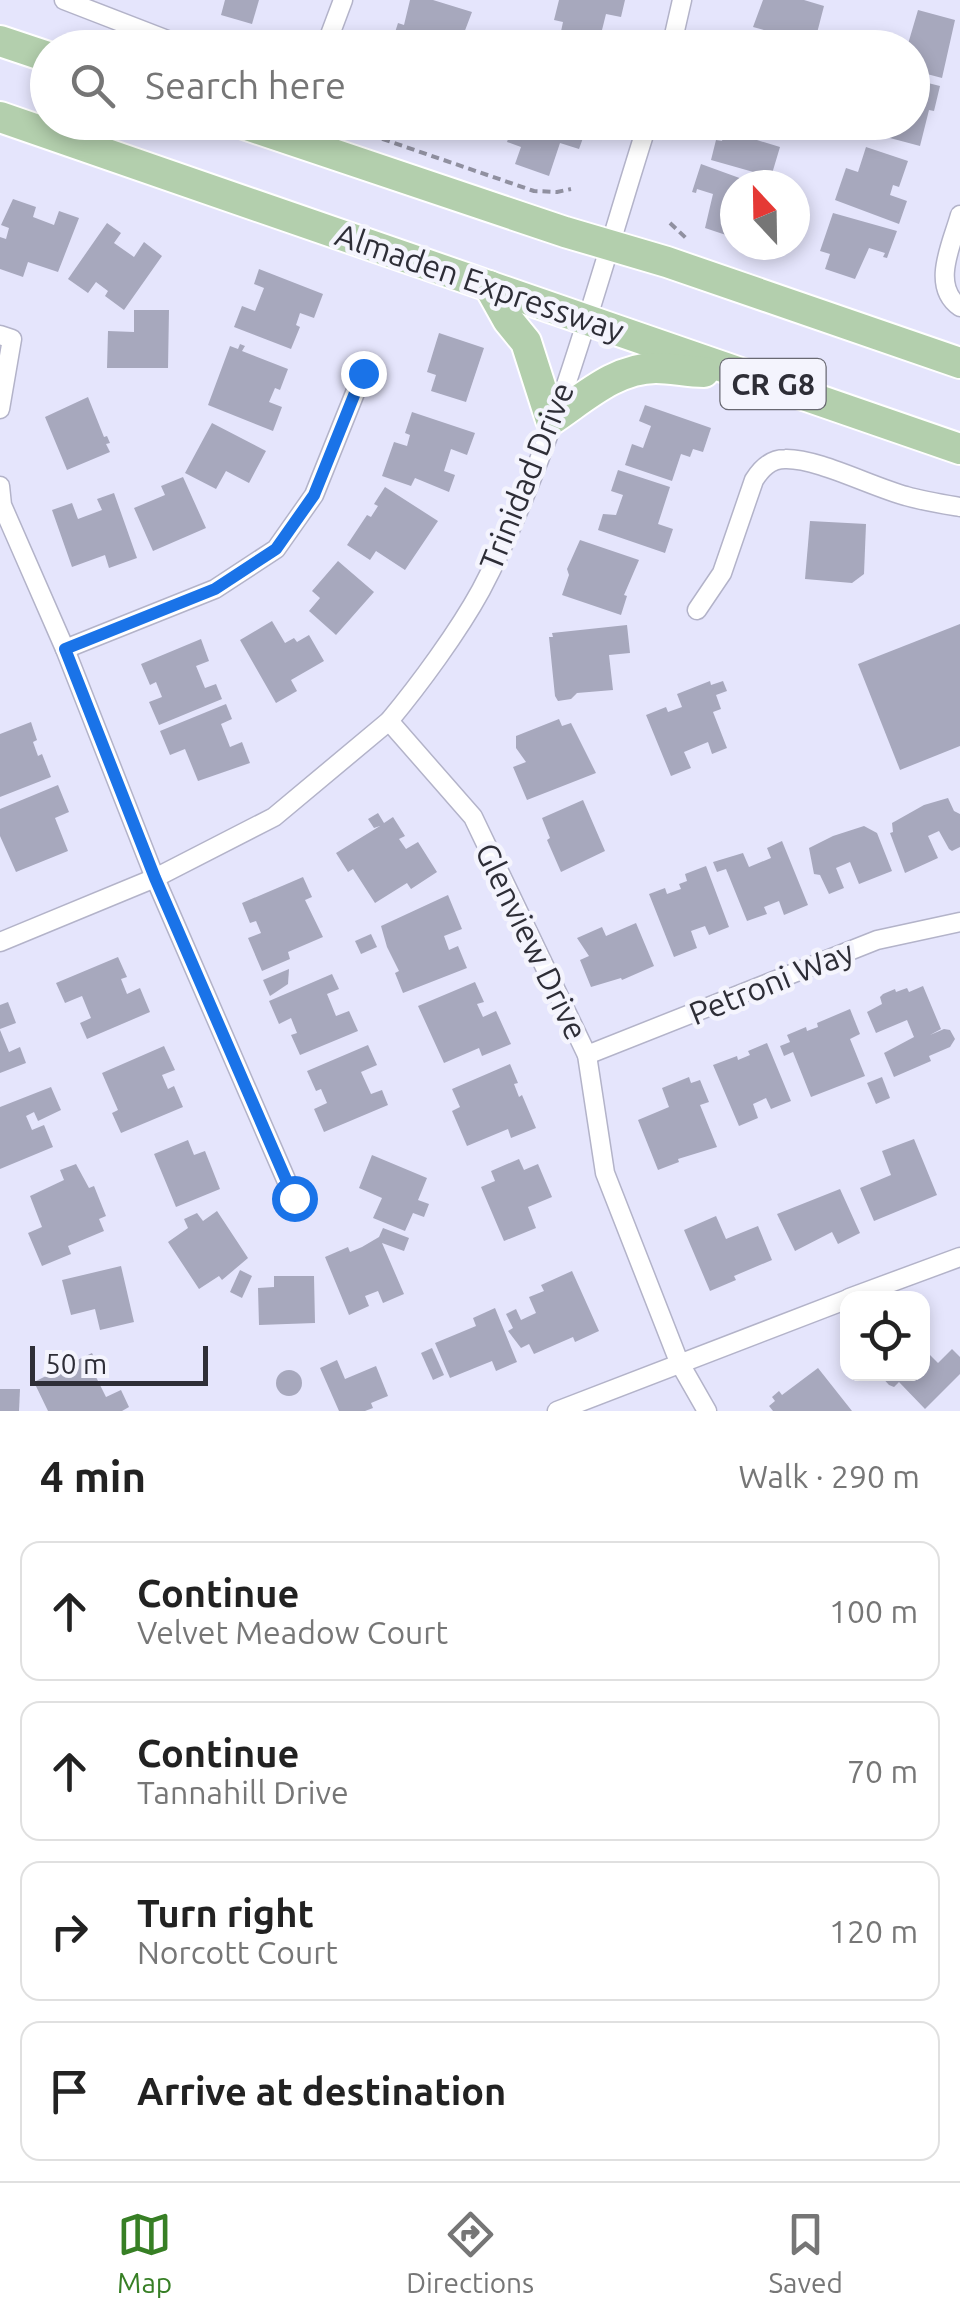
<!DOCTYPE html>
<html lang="en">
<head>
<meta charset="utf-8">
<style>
	:root { --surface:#fff; --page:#f6f6f6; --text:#222; --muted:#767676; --line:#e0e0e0; --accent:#377f25 }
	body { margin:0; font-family:Ubuntu,sans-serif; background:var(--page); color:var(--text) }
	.controls { position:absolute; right:30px; bottom:30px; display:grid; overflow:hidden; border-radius:20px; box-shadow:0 5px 15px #0003 }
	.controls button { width:90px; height:90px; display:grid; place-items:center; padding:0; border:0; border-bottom:2px solid var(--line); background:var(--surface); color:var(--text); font:50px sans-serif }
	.compass { position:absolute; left:720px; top:170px; width:90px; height:90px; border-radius:50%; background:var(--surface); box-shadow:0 5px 15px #0003; rotate:338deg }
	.scale { position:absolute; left:30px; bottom:25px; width:178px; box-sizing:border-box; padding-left:10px; border:5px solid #2e2e37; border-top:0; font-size:28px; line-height:35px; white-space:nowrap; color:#2e2e37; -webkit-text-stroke:8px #f4f4fd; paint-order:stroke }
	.stop { position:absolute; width:30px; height:30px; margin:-22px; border:8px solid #1a73e8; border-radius:50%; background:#fff }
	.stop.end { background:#1a73e8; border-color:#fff; box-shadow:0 2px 10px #0008 }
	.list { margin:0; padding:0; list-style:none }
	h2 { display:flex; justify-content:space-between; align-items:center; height:130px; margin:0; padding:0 40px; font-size:42px }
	h2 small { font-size:32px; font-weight:400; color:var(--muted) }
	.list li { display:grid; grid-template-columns:65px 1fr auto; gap:30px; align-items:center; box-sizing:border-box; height:140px; margin:0 20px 20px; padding:0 20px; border:2px solid var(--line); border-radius:20px }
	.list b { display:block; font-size:38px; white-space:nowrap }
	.list p { margin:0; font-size:32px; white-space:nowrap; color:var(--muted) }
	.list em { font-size:32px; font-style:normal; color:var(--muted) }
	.icon { flex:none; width:55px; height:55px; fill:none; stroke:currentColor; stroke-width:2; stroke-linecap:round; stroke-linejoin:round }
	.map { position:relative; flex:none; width:960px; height:1411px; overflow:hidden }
	.search { position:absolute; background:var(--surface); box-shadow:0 5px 15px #0003; left:30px; right:30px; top:30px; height:110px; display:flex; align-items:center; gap:25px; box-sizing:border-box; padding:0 35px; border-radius:55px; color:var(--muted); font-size:38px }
	.sheet { height:770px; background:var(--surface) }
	nav { display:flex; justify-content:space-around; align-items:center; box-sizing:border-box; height:140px; border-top:2px solid var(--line); background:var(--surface); font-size:28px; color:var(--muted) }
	nav a { display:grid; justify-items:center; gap:5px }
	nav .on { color:var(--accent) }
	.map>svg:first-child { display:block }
	.building { fill:#a7a8bd }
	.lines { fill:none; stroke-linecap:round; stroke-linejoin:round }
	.street-casing { stroke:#b3b3c9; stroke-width:21 }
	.primary-casing { stroke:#fff; stroke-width:34 }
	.path { stroke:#9090a0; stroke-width:4; stroke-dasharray:8 5; stroke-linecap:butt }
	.street { stroke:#fff; stroke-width:18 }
	.primary { stroke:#b3cfad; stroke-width:30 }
	.route { stroke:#1a73e8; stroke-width:12 }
	.labels { text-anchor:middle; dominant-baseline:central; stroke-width:9; stroke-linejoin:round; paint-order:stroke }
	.shield { fill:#f4f4fd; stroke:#696972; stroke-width:2.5 }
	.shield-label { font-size:30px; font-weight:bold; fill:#2e2e37 }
	.street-label { font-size:32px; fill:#2e2e37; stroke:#f4f4fd }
</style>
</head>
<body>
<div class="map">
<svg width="960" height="1411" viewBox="0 0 960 1411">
	<rect width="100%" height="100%" fill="#e5e5fc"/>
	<g class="building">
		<path d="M225 0H259L252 24 221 15Z"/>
		<path d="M410 0H433L472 12 461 41 447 36 443 48H390L398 23 404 25Z"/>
		<path d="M559 0H625L621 17 606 14 598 46 560 36 563 22 554 20Z"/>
		<path d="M763 0H804L824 6 817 33 808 31 805 41 753 27Z"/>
		<path d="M918 10 955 20 942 78 912 70V48H900L901 43 908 44Z"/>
		<path d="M750 34 797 46 796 48H747Z"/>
		<path d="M912 79 940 86 934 111 929 110 920 146 860 130 862 122H912Z"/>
		<path d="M514 122H575L587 127 579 149 560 143 549 176 515 164 521 147 507 142Z"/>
		<path d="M718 122H762L757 140 780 147 771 177 711 160 716 140 722 141 725 128 717 126Z"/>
		<path d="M866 147 908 161 899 187 893 185 890 195 907 201 899 224 835 200 846 168 858 172Z"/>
		<path d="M701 164 756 184 735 185V238L705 228 713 194 697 189 696 193 692 192Z"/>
		<path d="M13 199 36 207 33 217 54 225 59 211 79 218 58 272 28 262 23 277 0 269V237L6 239 9 228 1 225Z"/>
		<path d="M833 213 897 231 887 258 883 257 885 253 869 248 855 279 825 269 830 254 820 251Z"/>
		<path d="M107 223 121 233 114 243 134 257 144 242 162 256 124 310 105 296 108 291 96 282 88 293 68 279Z"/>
		<path d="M259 269 323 294 314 318 300 313 296 325 300 327 291 349 234 327 242 306 255 311 264 288 254 284Z"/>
		<path d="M134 310H169L168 368H107L108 331 134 332Z"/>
		<path d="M439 333 484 348 466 402 431 391 436 375 427 372Z"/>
		<path d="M240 344 245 346 242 351 288 369 280 390 275 388 269 402 282 407 273 431 208 405 230 346 238 349Z"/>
		<path d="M88 397 104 437 107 436 110 443 106 444 110 452 67 470 45 417Z"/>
		<path d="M645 405 711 428 703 452 693 449 690 457 681 454 672 481 625 465 632 444 643 448 651 426 639 421Z"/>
		<path d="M412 412 475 433 467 455 451 449 444 471 455 475 449 492 415 478 411 486 382 476 394 442 407 446 410 435 405 433Z"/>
		<path d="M212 423 266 451 249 483 226 471 216 489 185 473Z"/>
		<path d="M618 470 670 487 658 524 673 529 665 553 598 530 603 514 616 515 623 495 611 491Z"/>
		<path d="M183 477 206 528 153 551 134 508 165 495 161 486Z"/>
		<path d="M385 487 438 521 405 570 376 551 370 560 347 545 367 515 371 517 378 506 374 504Z"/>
		<path d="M114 493 137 558 109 568 105 555 72 567 52 510 72 503 78 519 102 510 97 499Z"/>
		<path d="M810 521 866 524 864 574 852 583 805 579Z"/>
		<path d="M580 540 639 560 624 595 627 596 621 615 562 595 569 575 567 569Z"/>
		<path d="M338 561 374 592 336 635 309 611 320 598 312 591Z"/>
		<path d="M272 621 285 643 294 638 297 642 309 635 324 661 291 680 297 691 276 703 240 640Z"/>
		<path d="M960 624V746L900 770 858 664Z"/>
		<path d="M627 625 630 653 609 655 613 690 577 693 571 699 558 701 555 696 549 637H553L552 633Z"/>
		<path d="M201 639 209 661 196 666 205 688 216 684 222 699 159 725 149 702 162 697 156 682 150 685 141 664Z"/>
		<path d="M710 681 711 685 723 681 727 691 716 695 721 709 713 712 727 748 712 754 708 742 684 752 691 768 671 776 646 715 666 707 668 712 682 707 677 694Z"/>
		<path d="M226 704 232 719 221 724 230 747 242 742 250 763 198 781 185 749 170 755 160 731Z"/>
		<path d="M559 719 562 726 571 723 596 773 527 800 513 767 526 762 516 748V736Z"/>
		<path d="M31 722 37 740 33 742 38 756 42 754 51 777 0 797V734Z"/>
		<path d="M58 785 69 812 55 818 68 851 16 872 0 836V809Z"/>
		<path d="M948 798 954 811 960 814V847L952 851 949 849 939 831 928 836 938 858 905 873 890 833 893 832 892 823 924 805Z"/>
		<path d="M583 800 605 851 561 872 547 840 550 838 542 818Z"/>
		<path d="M378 813 384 823 393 817 405 836 399 839 406 849 418 842 437 872 411 889 407 883 375 903 353 869 348 872 336 853 380 826 374 828 368 819Z"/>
		<path d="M864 826 877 833 892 871 859 884 850 862 836 868 844 888 829 894 820 875 814 874 809 848 833 836Z"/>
		<path d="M782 841 808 905 784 915 779 901 764 907 767 914 747 921 726 869 717 872 713 862 743 853 749 867 771 858 767 848Z"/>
		<path d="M706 866 729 927 709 935 705 926 691 931 697 948 674 957 649 894 665 888 667 894 681 889 679 884 687 881 685 874Z"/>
		<path d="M303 877 312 897 305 900 323 937 288 952 290 959 262 971 248 938 261 933 256 921 250 923 242 903Z"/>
		<path d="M448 895 462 929 444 936 449 950 458 946 467 968 403 993 395 973 399 971 387 947 381 926Z"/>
		<path d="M636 923 654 966 622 980 621 978 591 987 580 960 589 956 577 938 602 927 606 936Z"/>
		<path d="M371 934 377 947 361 954 355 941Z"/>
		<path d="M118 957 127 977 121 979 127 994 140 988 150 1012 87 1039 80 1023 91 1018 82 996 65 1003 56 983Z"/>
		<path d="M289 969 288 984 270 996 263 980Z"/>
		<path d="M332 974 339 989 327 994 336 1016 349 1011 358 1031 300 1055 291 1035 297 1033 291 1018 279 1024 269 1001Z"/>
		<path d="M475 982 484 1002 477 1004 483 1017 496 1011 511 1044 482 1056 479 1048 444 1063 418 1006Z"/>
		<path d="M923 986 941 1029 930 1035 944 1029 950 1030 955 1039 950 1047 929 1056 931 1061 894 1077 884 1053 914 1037 907 1020 876 1033 867 1012 882 1004 880 997 883 994 895 989 896 992 907 988 909 992Z"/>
		<path d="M8 1002 16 1023 0 1029V1005Z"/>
		<path d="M850 1009 860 1034 850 1039 865 1076 811 1097 793 1052 784 1056 780 1046 790 1042 787 1035 806 1027 807 1031 818 1027 817 1023Z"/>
		<path d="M0 1030 9 1052 20 1047 26 1063 0 1073Z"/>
		<path d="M767 1043 791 1101 771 1109 766 1098 753 1104 758 1118 739 1126 713 1065 737 1056 738 1060 750 1055 748 1051Z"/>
		<path d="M368 1045 377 1065 361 1072 371 1094 382 1090 388 1105 324 1132 314 1109 327 1103 321 1089 316 1091 307 1071Z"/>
		<path d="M164 1046 175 1070 162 1075 168 1089 174 1086 183 1107 121 1133 112 1113 118 1110 102 1073Z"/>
		<path d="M510 1064 518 1083 514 1084 519 1097 522 1095 536 1128 511 1138 508 1129 467 1146 452 1111 460 1107 452 1089Z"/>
		<path d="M689 1077 691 1083 700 1080 709 1102 700 1105 717 1147 678 1159 679 1162 658 1170 638 1120 669 1107 662 1088Z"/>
		<path d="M882 1077 890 1098 876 1104 867 1083Z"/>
		<path d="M51 1087 61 1110 38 1121 34 1112 26 1116 32 1130 44 1125 53 1147 0 1169V1107Z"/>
		<path d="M914 1139 937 1195 874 1221 860 1188 891 1175 882 1151Z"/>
		<path d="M188 1140 194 1155 205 1151 220 1189 176 1207 154 1154Z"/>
		<path d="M372 1155 427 1178 418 1200 429 1204 424 1217 413 1213 405 1231 373 1218 382 1198 359 1188Z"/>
		<path d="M519 1159 524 1170 538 1164 552 1197 528 1207 536 1228 504 1241 481 1187 495 1181 491 1171Z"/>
		<path d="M76 1164 89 1188 94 1186 106 1216 99 1219 104 1231 68 1246 71 1254 42 1266 28 1233 42 1227 30 1196 64 1180 60 1170Z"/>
		<path d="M840 1189 860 1233 838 1244 832 1232 795 1251 777 1214Z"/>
		<path d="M217 1211 248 1258 222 1280 219 1276 199 1289 168 1242 188 1228 184 1219 197 1213 203 1221Z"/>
		<path d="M716 1216 726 1239 758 1226 772 1260 734 1276 736 1280 710 1291 684 1230Z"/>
		<path d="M383 1228 409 1238 404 1251 382 1243 404 1294 383 1303 378 1291 365 1296 369 1306 349 1315 325 1257 348 1247 350 1252 362 1247 379 1237Z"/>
		<path d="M121 1266 134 1322 100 1330 95 1309 71 1315 62 1280Z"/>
		<path d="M240 1270 252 1276 242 1298 230 1292Z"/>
		<path d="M572 1271 599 1331 575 1342 573 1337 534 1354 529 1344 521 1348 508 1331 513 1328 506 1314 516 1309 521 1320 536 1313 529 1297 544 1291 541 1285Z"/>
		<path d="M274 1276H314L315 1323 259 1325 258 1288 274 1287Z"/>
		<path d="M495 1308 517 1362 496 1371 492 1361 450 1378 435 1343 476 1326 473 1318Z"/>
		<path d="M922 1347 938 1363 952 1349 960 1357V1374L925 1409 899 1382 894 1387 889 1385 880 1375 922 1374Z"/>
		<path d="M432 1348 444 1375 433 1380 421 1353Z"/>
		<path d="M92 1353 100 1370 94 1373 106 1397 121 1390 129 1407 122 1411H48L34 1382 52 1373 54 1377 65 1372 63 1367Z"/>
		<path d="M337 1360 345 1379 376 1366 388 1396 371 1403 373 1408 365 1411H339L320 1368Z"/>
		<path d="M818 1368 852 1411H773L769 1406 775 1401 772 1397 779 1391 782 1395Z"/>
		<circle cx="289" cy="1383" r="13"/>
		<path d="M0 1389H20L19 1411H0Z"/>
	</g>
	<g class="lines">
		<defs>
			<g id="street">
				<path d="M64 0 188 48"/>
				<path d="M325 48 343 0"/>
				<path d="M671 48 682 0"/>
				<path d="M960 215C952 244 930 286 960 307"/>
				<path d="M0 335 12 339 0 409"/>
				<path d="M0 486 2 505 65 649 155 878 294 1198"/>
				<path d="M697 610 722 573 754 480C761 469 770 459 785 459 817 458 872 487 906 496 923 501 942 504 960 507"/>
				<path d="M65 649 215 589 276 549 314 495 363 373"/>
				<path d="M389 721 473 817 587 1055 605 1173 679 1362 707 1411"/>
				<path d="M0 942 155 878 274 817 389 721C419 685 458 632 481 590 556 448 599 275 648 122"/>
				<path d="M587 1055 877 940 960 922"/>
				<path d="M849 1298 960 1257"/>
				<path d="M557 1411 848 1299"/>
			</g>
			<g id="primary">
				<path d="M0 41 48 57"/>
				<path d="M0 117 960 449"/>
				<path d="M238 122 565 232 667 262 960 363"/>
				<path d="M489 286 508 320 526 342 551 420C583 399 615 368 656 368 672 368 687 372 704 372"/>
			</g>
		</defs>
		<use href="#street" class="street-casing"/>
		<use href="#primary" class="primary-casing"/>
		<g class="path">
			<path d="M333 122 534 191 557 192 571 189"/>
			<path d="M670 223 687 239"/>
		</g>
		<use href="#street" class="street"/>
		<use href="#primary" class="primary"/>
	</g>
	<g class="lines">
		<path class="route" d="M294 1198 155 878 65 649 215 589 276 549 314 495 363 373"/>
	</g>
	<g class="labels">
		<rect class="shield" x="720.5" y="359" width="105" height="50" rx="8"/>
		<g class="shield-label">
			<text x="773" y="384">CR G8</text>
		</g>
		<g class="street-label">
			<text transform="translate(480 282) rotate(19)">Almaden Expressway</text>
			<text transform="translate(526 476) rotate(-68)">Trinidad Drive</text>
			<text transform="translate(532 941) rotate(64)">Glenview Drive</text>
			<text transform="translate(771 982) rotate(-22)">Petroni Way</text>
		</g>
	</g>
</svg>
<div class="controls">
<button><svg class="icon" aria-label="locate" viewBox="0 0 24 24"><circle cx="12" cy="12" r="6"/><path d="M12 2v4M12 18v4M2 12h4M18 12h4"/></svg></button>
</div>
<svg class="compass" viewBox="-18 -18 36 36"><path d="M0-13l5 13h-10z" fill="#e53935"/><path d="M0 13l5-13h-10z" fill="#767676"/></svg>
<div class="scale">50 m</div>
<div class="stop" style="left:294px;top:1198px"></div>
<div class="stop end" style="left:363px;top:373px"></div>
<div class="search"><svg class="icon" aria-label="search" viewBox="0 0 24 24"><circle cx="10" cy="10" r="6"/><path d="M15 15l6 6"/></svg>Search here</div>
</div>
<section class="sheet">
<h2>4 min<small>Walk · 290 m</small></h2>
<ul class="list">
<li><svg class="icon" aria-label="ahead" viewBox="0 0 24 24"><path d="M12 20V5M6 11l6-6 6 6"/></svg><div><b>Continue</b><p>Velvet Meadow Court</p></div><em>100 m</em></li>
<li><svg class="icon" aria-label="ahead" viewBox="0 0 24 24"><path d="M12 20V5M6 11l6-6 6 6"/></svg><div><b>Continue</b><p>Tannahill Drive</p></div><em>70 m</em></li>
<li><svg class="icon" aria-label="right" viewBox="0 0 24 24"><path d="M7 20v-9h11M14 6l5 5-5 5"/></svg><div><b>Turn right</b><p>Norcott Court</p></div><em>120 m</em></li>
<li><svg class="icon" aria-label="arrive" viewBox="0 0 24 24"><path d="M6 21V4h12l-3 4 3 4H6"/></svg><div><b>Arrive at destination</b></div></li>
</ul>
</section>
<nav>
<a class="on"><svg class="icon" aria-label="map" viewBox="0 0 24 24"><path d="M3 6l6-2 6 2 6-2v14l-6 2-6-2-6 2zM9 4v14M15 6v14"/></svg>Map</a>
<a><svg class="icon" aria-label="directions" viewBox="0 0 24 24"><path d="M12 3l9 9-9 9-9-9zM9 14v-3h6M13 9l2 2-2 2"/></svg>Directions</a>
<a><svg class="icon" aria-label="saved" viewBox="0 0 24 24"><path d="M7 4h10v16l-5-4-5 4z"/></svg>Saved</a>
</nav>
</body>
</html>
